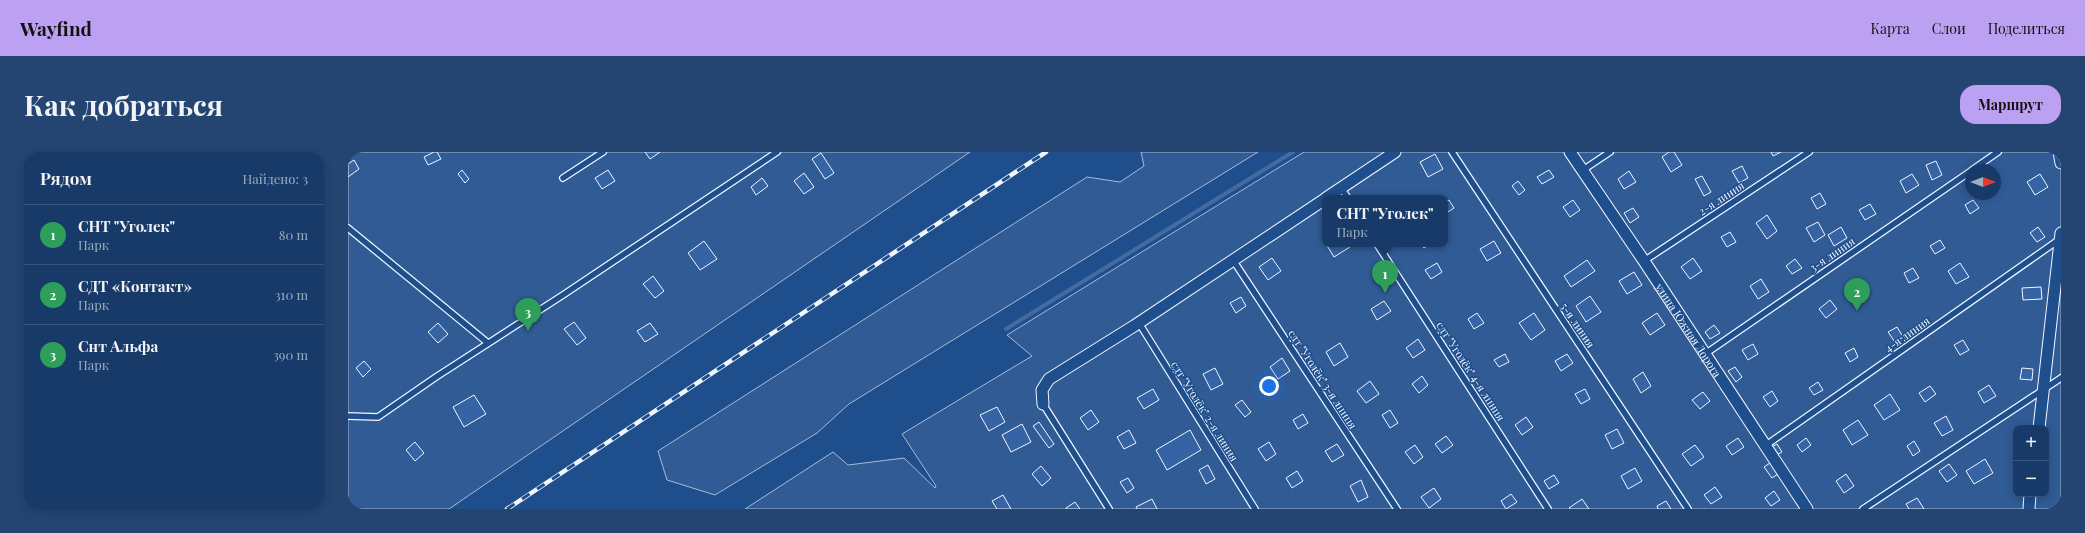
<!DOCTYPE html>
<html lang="ru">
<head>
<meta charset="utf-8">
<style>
	:root { --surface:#173a69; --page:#244571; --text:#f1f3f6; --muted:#9eadc0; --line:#36547d; --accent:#bca0f2 }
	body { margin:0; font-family:"Playfair Display",serif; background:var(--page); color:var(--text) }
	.controls { position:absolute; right:12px; bottom:12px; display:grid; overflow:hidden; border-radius:8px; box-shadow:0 2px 10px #0003 }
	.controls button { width:36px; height:36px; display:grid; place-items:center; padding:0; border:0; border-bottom:1px solid var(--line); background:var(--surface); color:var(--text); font:20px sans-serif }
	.compass { position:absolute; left:1617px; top:12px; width:36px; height:36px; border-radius:50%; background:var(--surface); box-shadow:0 2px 10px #0003; rotate:90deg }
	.you { position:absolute; left:921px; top:234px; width:14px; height:14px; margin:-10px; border:3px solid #fff; border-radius:50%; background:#1a73e8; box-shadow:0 0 0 6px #1a73e833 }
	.badge { display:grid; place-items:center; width:26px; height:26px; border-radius:50%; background:var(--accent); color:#fff; font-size:13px; font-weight:700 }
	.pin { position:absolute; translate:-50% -33px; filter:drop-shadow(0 1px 2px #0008) }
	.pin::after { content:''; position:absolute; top:21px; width:14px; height:12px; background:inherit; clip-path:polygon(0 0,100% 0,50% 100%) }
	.popup { position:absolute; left:974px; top:43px; width:126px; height:52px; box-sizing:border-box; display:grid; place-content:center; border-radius:8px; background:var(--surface); filter:drop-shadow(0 1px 3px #0005); font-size:13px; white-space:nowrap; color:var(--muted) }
	.popup b { font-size:15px; color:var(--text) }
	.popup::after { content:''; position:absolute; left:50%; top:100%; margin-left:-8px; border:8px solid transparent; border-top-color:var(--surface) }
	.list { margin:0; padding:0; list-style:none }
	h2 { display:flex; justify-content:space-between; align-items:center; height:52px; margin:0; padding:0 16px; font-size:17px }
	h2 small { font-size:13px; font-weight:400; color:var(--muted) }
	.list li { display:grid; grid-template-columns:26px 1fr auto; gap:12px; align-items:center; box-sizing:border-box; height:60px; padding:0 16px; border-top:1px solid var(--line) }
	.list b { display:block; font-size:15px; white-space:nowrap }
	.list p { margin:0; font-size:13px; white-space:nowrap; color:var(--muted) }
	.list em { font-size:13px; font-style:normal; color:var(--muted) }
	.map { position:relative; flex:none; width:1713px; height:357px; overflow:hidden; border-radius:16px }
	header { display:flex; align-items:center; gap:24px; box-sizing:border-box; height:56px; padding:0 20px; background:var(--accent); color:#111 }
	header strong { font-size:19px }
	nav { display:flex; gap:22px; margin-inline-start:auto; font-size:14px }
	.intro { display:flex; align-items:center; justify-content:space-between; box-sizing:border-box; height:96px; padding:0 24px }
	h1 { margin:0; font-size:28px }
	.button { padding:10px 18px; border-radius:16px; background:var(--accent); color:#111; font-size:14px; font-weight:700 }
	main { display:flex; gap:24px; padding:0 24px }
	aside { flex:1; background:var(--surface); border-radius:16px; box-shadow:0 2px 10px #0003 }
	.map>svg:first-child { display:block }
	.green { fill:#305b95; stroke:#a8bbd7; fill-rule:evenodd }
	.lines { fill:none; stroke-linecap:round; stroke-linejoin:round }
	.stream { stroke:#446ba0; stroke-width:4 }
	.building { fill:#3563a3; stroke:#f2f6ff }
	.service-casing { stroke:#f2f6ff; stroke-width:8 }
	.minor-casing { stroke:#f2f6ff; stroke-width:13 }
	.service { stroke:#1f4e8c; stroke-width:5.5 }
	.minor { stroke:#1f4e8c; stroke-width:11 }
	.rail-casing { stroke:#f2f6ff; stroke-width:4.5 }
	.rail { stroke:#1f4e8c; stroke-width:3; stroke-dasharray:9; stroke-linecap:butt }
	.labels { text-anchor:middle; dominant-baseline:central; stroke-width:3; stroke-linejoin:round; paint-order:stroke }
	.street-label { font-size:11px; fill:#f2f6ff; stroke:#1f4e8c }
</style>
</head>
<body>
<header>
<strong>Wayfind</strong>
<nav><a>Карта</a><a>Слои</a><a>Поделиться</a></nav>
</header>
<div class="intro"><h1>Как добраться</h1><a class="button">Маршрут</a></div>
<main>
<aside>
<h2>Рядом<small>Найдено: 3</small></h2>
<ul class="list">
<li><span class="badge" style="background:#2e9e5b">1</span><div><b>СНТ &quot;Уголек&quot;</b><p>Парк</p></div><em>80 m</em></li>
<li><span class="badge" style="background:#2e9e5b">2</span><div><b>СДТ «Контакт»</b><p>Парк</p></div><em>310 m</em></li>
<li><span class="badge" style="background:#2e9e5b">3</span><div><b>Снт Альфа</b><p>Парк</p></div><em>390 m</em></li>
</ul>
</aside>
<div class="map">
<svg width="1713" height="357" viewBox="0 0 1713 357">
	<rect width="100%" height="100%" fill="#1f4e8c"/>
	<g class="green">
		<path d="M3 0H622L101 357H0V1Z"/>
		<path d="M793 0H910L501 252 469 281 367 343 319 328 310 299 739 25 772 30 796 14Z"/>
		<path d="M956 0H1713V357H397L485 300 500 313 556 306 587 336 588 334 554 282 684 204 659 183ZM1623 18H1647V42H1623ZM977 46H1097V92H977ZM1668 276H1698V342H1668Z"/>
	</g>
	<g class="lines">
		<path class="stream" d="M658 177 945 0"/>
	</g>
	<g class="building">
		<path d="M86 0H89L93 7 80 13 76 5Z"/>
		<path d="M297 0H312L302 7Z"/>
		<path d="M1321 0H1326L1334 13 1323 20 1314 5Z"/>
		<path d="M1423 0H1433L1425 4Z"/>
		<path d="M473 1 486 21 477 27 464 7Z"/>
		<path d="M1087 2 1095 17 1080 25 1072 10Z"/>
		<path d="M6 8 11 17 0 25V12Z"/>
		<path d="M1588 9 1594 23 1584 28 1578 13Z"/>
		<path d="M1394 14 1400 26 1391 31 1384 19Z"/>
		<path d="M114 18 121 27 117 31 110 22Z"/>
		<path d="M260 18 267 29 254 37 247 26Z"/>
		<path d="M1201 18 1206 25 1194 32 1189 25Z"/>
		<path d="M1281 19 1288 30 1276 37 1270 27Z"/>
		<path d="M456 21 466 35 456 42 446 29Z"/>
		<path d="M1564 22 1571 33 1558 41 1552 29Z"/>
		<path d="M1692 22 1700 35 1687 43 1679 30Z"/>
		<path d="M1354 24 1363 40 1356 44 1347 27Z"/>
		<path d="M414 26 420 34 408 43 403 35Z"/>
		<path d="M1170 29 1177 38 1171 43 1164 34Z"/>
		<path d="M1472 41 1478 52 1469 57 1463 46Z"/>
		<path d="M1101 48 1106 56 1097 62V50Z"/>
		<path d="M1225 48 1232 58 1222 65 1215 55Z"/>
		<path d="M1625 48 1631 56 1622 62 1617 53Z"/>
		<path d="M1522 52 1528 62 1517 68 1511 58Z"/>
		<path d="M1285 56 1291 65 1282 71 1276 61Z"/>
		<path d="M1419 63 1429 79 1419 87 1408 71Z"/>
		<path d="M1470 70 1477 83 1466 90 1458 76Z"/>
		<path d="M1493 75 1499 86 1486 94 1480 83Z"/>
		<path d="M1690 75 1697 85 1689 90 1682 81Z"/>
		<path d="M1382 80 1388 90 1379 95 1373 85Z"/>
		<path d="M1592 88 1597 96 1587 102 1582 94Z"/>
		<path d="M356 89 369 107 352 118 340 101Z"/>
		<path d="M1146 89 1153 101 1139 109 1132 97Z"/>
		<path d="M978 92H1000L1002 95 986 105Z"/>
		<path d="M1073 92H1082L1076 96Z"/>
		<path d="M924 106 933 119 920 128 911 115Z"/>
		<path d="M1345 106 1354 119 1342 127 1333 115Z"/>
		<path d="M1447 107 1454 116 1444 122 1438 114Z"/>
		<path d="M1239 108 1247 119 1223 135 1216 124Z"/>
		<path d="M1089 111 1094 120 1083 127 1077 118Z"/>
		<path d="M1612 111 1621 125 1608 132 1600 119Z"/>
		<path d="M1565 116 1571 126 1561 131 1556 121Z"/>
		<path d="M1286 120 1294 133 1279 142 1271 129Z"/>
		<path d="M305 124 316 139 307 146 295 132Z"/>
		<path d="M1413 127 1421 140 1410 147 1402 134Z"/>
		<path d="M1693 135 1694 147 1675 148 1674 136Z"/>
		<path d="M1242 144 1253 160 1238 170 1228 154Z"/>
		<path d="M893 145 898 154 888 161 882 151Z"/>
		<path d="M1482 148 1489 157 1478 166 1471 157Z"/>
		<path d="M1036 149 1043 159 1029 168 1023 157Z"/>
		<path d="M1129 161 1136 171 1126 177 1120 167Z"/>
		<path d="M1186 161 1197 178 1183 188 1171 171Z"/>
		<path d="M1309 161 1317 173 1302 183 1294 171Z"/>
		<path d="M226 170 238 186 229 193 216 177Z"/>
		<path d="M90 171 100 182 90 191 80 180Z"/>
		<path d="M302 171 310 182 297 190 289 179Z"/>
		<path d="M1366 173 1372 181 1362 187 1357 180Z"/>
		<path d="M1549 175 1555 185 1547 190 1540 180Z"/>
		<path d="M1070 187 1077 198 1065 206 1058 196Z"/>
		<path d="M1615 188 1621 198 1612 203 1606 193Z"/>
		<path d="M992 191 1000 205 986 214 978 200Z"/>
		<path d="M1405 192 1410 202 1400 208 1394 198Z"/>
		<path d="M1506 196 1510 205 1502 210 1497 201Z"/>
		<path d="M1157 202 1161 210 1151 215 1146 208Z"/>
		<path d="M1219 202 1225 211 1213 219 1207 209Z"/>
		<path d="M934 206 942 219 930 227 922 215Z"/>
		<path d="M16 209 23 217 15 225 8 216Z"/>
		<path d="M1387 215 1394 225 1388 230 1380 219Z"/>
		<path d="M867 216 875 232 863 238 855 222Z"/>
		<path d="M1674 216 1685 217 1684 228 1672 227Z"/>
		<path d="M1295 220 1303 234 1293 241 1285 227Z"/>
		<path d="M1074 224 1080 233 1071 241 1064 232Z"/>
		<path d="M1022 229 1031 242 1018 251 1009 239Z"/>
		<path d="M1470 230 1475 238 1466 243 1461 236Z"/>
		<path d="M1641 233 1648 244 1636 251 1630 240Z"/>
		<path d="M1582 234 1588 242 1577 250 1571 241Z"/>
		<path d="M805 237 811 248 796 257 789 246Z"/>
		<path d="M1237 237 1242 247 1233 252 1227 242Z"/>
		<path d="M1424 239 1430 249 1422 255 1415 245Z"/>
		<path d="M1355 240 1362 249 1352 257 1344 248Z"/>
		<path d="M1542 242 1552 258 1536 268 1526 253Z"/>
		<path d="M126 243 138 262 116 275 105 255Z"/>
		<path d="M894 248 903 260 897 265 887 253Z"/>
		<path d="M649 255 657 270 641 279 632 263Z"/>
		<path d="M743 258 751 270 740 278 732 266Z"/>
		<path d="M1042 258 1050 271 1042 276 1034 263Z"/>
		<path d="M955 262 960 271 950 277 945 268Z"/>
		<path d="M1598 264 1605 278 1594 284 1586 271Z"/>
		<path d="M1178 265 1185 275 1174 283 1167 273Z"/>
		<path d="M1510 268 1520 283 1504 293 1495 278Z"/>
		<path d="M691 270 706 292 701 296 685 274Z"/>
		<path d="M674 272 683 290 663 300 654 283Z"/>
		<path d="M1269 277 1276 291 1264 297 1257 283Z"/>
		<path d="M781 278 788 291 776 297 769 285Z"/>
		<path d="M842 278 853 298 819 318 808 298Z"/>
		<path d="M1098 284 1105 293 1094 301 1087 292Z"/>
		<path d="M1390 286 1396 295 1384 303 1378 294Z"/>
		<path d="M1458 286 1463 293 1454 300 1449 293Z"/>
		<path d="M1566 289 1572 299 1565 304 1559 294Z"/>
		<path d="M67 290 76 301 67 309 58 298Z"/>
		<path d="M921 290 928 302 918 309 910 297Z"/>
		<path d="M989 292 996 303 984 310 977 299Z"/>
		<path d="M1429 292 1434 300 1429 303 1424 295Z"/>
		<path d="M1067 293 1075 305 1066 312 1057 300Z"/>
		<path d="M1347 293 1356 305 1343 314 1334 302Z"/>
		<path d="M1637 307 1645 321 1626 332 1618 319Z"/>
		<path d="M1422 311 1430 322 1424 326 1416 315Z"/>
		<path d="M1601 312 1609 323 1599 330 1591 319Z"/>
		<path d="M860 313 867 327 858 332 851 318Z"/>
		<path d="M693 314 703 326 694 334 684 322Z"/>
		<path d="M1287 316 1294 329 1280 337 1273 324Z"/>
		<path d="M949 319 955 329 944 336 938 326Z"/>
		<path d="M1498 322 1506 334 1496 341 1488 329Z"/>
		<path d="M1206 323 1211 331 1201 337 1196 329Z"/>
		<path d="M780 326 786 336 779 341 772 330Z"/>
		<path d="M1013 328 1020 345 1010 350 1002 334Z"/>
		<path d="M1367 335 1374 345 1363 352 1356 343Z"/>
		<path d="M1086 336 1093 347 1081 356 1073 345Z"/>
		<path d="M1426 339 1432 348 1423 354 1417 346Z"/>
		<path d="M1163 342 1169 350 1158 357 1153 349Z"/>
		<path d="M655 343 663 357H649L644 349Z"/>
		<path d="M1569 346 1576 357H1561L1558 352Z"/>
		<path d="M804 347 809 357H789L788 355Z"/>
		<path d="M1234 347 1241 357H1222L1221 356Z"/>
		<path d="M1318 349 1323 357H1310L1309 354Z"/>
		<path d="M727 350 732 357H718V356Z"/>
	</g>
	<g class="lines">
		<defs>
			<g id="service">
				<path d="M1104 0 1340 357"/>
				<path d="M1235 18 1262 0"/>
				<path d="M1624 18 1650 0"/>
				<path d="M215 26 255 0"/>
				<path d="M993 36 1000 46"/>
				<path d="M0 76 140 191"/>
				<path d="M1029 92 1200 357"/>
				<path d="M885 108 1049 357"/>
				<path d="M1296 109 1461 0"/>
				<path d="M791 171 907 357"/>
				<path d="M1357 202 1623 19"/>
				<path d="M695 252 761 357"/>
				<path d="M0 264 30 265 88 225 215 143 429 0"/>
				<path d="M1417 294 1712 87"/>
				<path d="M1515 357 1713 226"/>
			</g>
			<g id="minor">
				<path id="s1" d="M1222 0 1296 109 1459 357"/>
				<path d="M1711 0 1713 11"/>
				<path d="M978 46 1047 0"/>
				<path d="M695 252 694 238 701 227 786 174 977 47"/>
				<path d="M1691 276 1713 81"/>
				<path d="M1681 357 1682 342"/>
			</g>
		</defs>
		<use href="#service" class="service-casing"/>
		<use href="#minor" class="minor-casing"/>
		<use href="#service" class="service"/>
		<use href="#minor" class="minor"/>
		<defs>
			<path id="rail" d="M159 357 698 0"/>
		</defs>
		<use href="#rail" class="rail-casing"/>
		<use href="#rail" class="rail"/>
	</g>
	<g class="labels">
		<g class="street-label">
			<text transform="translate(1373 46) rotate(-33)">2-я линия</text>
			<text transform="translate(1484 102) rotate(-34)">3-я линия</text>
			<text transform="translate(1230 173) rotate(56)">5-я линия</text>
			<text stroke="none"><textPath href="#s1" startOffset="214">улица Южная Дорога</textPath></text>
			<text transform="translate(1559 182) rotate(-35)">4-я линия</text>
			<text transform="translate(1123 219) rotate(57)">сдт "Уголёк" 4-я линия</text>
			<text transform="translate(975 227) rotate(57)">сдт "Уголёк" 3-я линия</text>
			<text transform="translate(857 259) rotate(58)">сдт "Уголёк" 2-я линия</text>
		</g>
	</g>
</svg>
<div class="controls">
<button>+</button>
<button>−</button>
</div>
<svg class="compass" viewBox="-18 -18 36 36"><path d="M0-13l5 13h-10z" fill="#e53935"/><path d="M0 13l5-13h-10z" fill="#9eadc0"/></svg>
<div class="you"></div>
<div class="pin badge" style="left:1037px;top:141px;background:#2e9e5b">1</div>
<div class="popup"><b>СНТ &quot;Уголек&quot;</b>Парк</div>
<div class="pin badge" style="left:1509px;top:159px;background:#2e9e5b">2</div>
<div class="pin badge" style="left:180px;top:179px;background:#2e9e5b">3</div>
</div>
</main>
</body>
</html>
